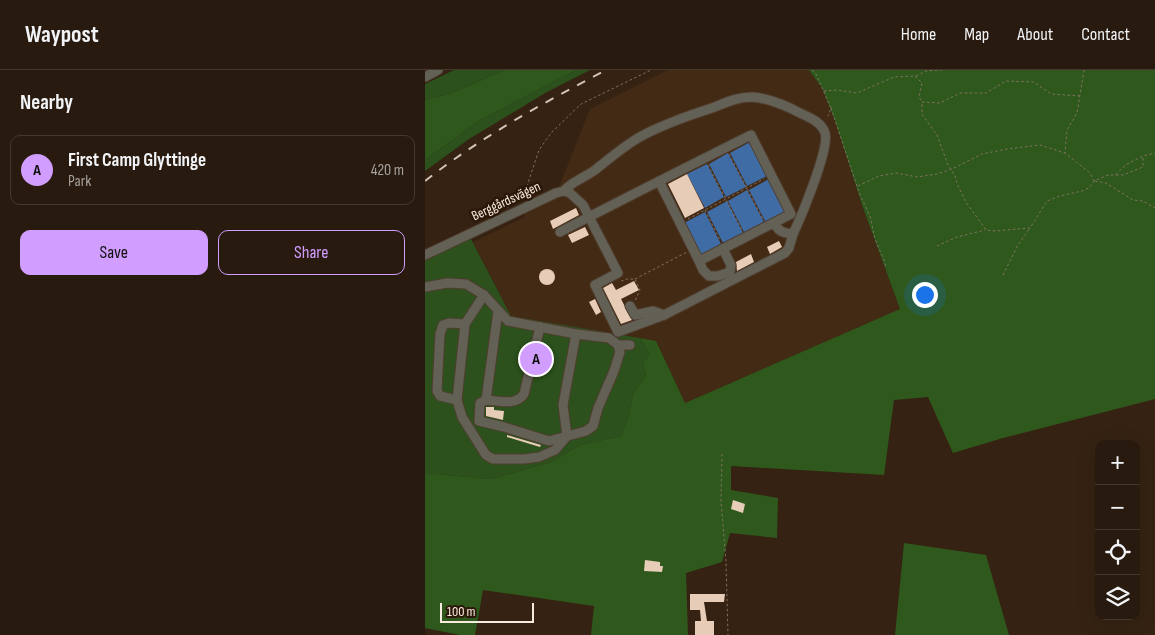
<!DOCTYPE html>
<html lang="en">
<head>
<meta charset="utf-8">
<style>
	:root { --surface:#281a0e; --page:#302317; --text:#f1f3f6; --muted:#a5a19e; --line:#44382e; --accent:#d19dfe }
	body { margin:0; font-family:"Sofia Sans Condensed",sans-serif; background:var(--page); color:var(--text) }
	.controls { position:absolute; right:15px; bottom:15px; display:grid; overflow:hidden; border-radius:10px; box-shadow:0 5px 20px #0002 }
	.controls button { width:45px; height:45px; display:grid; place-items:center; padding:0; border:0; border-bottom:1px solid var(--line); background:var(--surface); color:var(--text); font:25px sans-serif }
	.scale { position:absolute; left:15px; bottom:12px; width:94px; box-sizing:border-box; padding-left:5px; border:2px solid #f7eadf; border-top:0; font-size:14px; line-height:18px; white-space:nowrap; color:#f7eadf; -webkit-text-stroke:4px #2b1808; paint-order:stroke }
	.you { position:absolute; left:499px; top:224px; width:18px; height:18px; margin:-12px; border:4px solid #fff; border-radius:50%; background:#1a73e8; box-shadow:0 0 0 8px #1a73e833 }
	.badge { display:grid; place-items:center; width:32px; height:32px; border-radius:50%; background:var(--accent); color:#111; font-size:16px; font-weight:700 }
	.pin { position:absolute; translate:-50% -50%; border:2px solid #fff; box-shadow:0 1px 5px #0006 }
	.list { margin:0; padding:0; list-style:none }
	h2 { display:flex; justify-content:space-between; align-items:center; height:65px; margin:0; padding:0 20px; font-size:21px }
	h2 small { font-size:16px; font-weight:400; color:var(--muted) }
	.list li { display:grid; grid-template-columns:32px 1fr auto; gap:15px; align-items:center; box-sizing:border-box; height:70px; margin:0 10px 10px; padding:0 10px; border:1px solid var(--line); border-radius:10px }
	.list b { display:block; font-size:19px; white-space:nowrap }
	.list p { margin:0; font-size:16px; white-space:nowrap; color:var(--muted) }
	.list em { font-size:16px; font-style:normal; color:var(--muted) }
	.actions { display:flex; gap:10px; padding:15px 20px }
	.actions a { flex:1; padding:11px 0; border:1px solid var(--accent); border-radius:10px; text-align:center; font-size:18px; color:var(--accent) }
	.actions .main { background:var(--accent); color:#111 }
	.icon { flex:none; width:28px; height:28px; fill:none; stroke:currentColor; stroke-width:2; stroke-linecap:round; stroke-linejoin:round }
	.map { position:relative; flex:none; width:730px; height:565px; overflow:hidden }
	header { display:flex; align-items:center; gap:30px; box-sizing:border-box; height:70px; padding:0 25px; background:var(--surface); border-bottom:1px solid var(--line) }
	header strong { font-size:24px }
	nav { display:flex; gap:28px; margin-inline-start:auto; font-size:18px }
	main { display:flex }
	aside { flex:1; background:var(--surface) }
	.map>svg:first-child { display:block }
	.built { fill:#432a14 }
	.green { fill:#2c511c }
	.forest { fill:#2f591c }
	.water { fill:#3f6ca4 }
	.building { fill:#e7ccb8 }
	.lines { fill:none; stroke-linecap:round; stroke-linejoin:round }
	.minor-casing { stroke:#503e2f; stroke-width:11 }
	.path { stroke:#817163; stroke-width:1; stroke-dasharray:2.5 2.5; stroke-linecap:butt }
	.minor { stroke:#636156; stroke-width:9 }
	.rail { stroke:#d1c3b7; stroke-width:2; stroke-dasharray:9 9; stroke-linecap:butt }
	.labels { text-anchor:middle; dominant-baseline:central; stroke-width:5; stroke-linejoin:round; paint-order:stroke }
	.street-label { font-size:14px; fill:#f7eadf; stroke:#2b1808 }
</style>
</head>
<body>
<header>
<strong>Waypost</strong>
<nav><a>Home</a><a>Map</a><a>About</a><a>Contact</a></nav>
</header>
<main>
<aside>
<h2>Nearby<small></small></h2>
<ul class="list">
<li><span class="badge">A</span><div><b>First Camp Glyttinge</b><p>Park</p></div><em>420 m</em></li>
</ul>
<div class="actions"><a class="main">Save</a><a>Share</a></div>
</aside>
<div class="map">
<svg width="730" height="565" viewBox="0 0 730 565">
	<rect width="100%" height="100%" fill="#352212"/>
	<path class="built" d="M243 0H384L397 18 410 51 437 135 475 239 260 333 231 271 86 246 48 172 100 147 96 136 134 117 165 39Z"/>
	<g class="green">
		<path d="M29 0H80L27 23 0 30V14Z"/>
		<path d="M151 0H165L122 22 44 69 0 101V90L55 50Z"/>
		<path d="M45 167 86 246 215 268 224 283 218 295 221 305 208 324 204 345 196 366 155 375 126 392 66 409 0 403V189Z"/>
	</g>
	<g class="forest">
		<path d="M80 0H151L55 50 0 90V30L27 23Z"/>
		<path d="M384 0H730V329L578 368 528 383 503 327 469 330 459 405 306 396V420L353 428 352 468 305 463 297 492 261 503 263 565H166L169 536 58 520 50 565H35L0 558V403L66 409 126 392 155 375 196 366 204 345 208 324 221 305 218 295 224 283 215 268 231 271 260 333 475 239 437 135 410 51 397 18Z"/>
		<path d="M479 473 561 485 584 565H470Z"/>
	</g>
	<g class="water">
		<path d="M325 72 342 106 322 116 305 83Z"/>
		<path d="M303 83 321 117 301 127 284 94Z"/>
		<path d="M282 94 299 127 280 138 262 104Z"/>
		<path d="M344 109 361 143 341 153 324 120Z"/>
		<path d="M322 120 340 154 320 164 303 131Z"/>
		<path d="M302 131 319 165 299 175 282 142Z"/>
		<path d="M280 142 297 176 277 187 259 153Z"/>
	</g>
	<g class="building">
		<path d="M262 104 279 138 260 148 243 114Z"/>
		<path d="M151 138 154 145 128 159 125 151Z"/>
		<path d="M160 157 164 165 147 173 143 165Z"/>
		<path d="M354 171 357 177 345 184 342 177Z"/>
		<path d="M326 184 329 192 312 201 311 192Z"/>
		<circle cx="122" cy="207" r="8"/>
		<path d="M209 211 214 220 196 229 207 250 196 254 178 218 187 213 191 220Z"/>
		<path d="M170 229 176 242 171 245 164 232Z"/>
		<path d="M61 337H69V340L79 341 78 350 61 346Z"/>
		<path d="M82 365 116 375 115 377 82 367Z"/>
		<path d="M308 430 320 434 318 443 306 439Z"/>
		<path d="M220 490 235 492V496H238L237 502 219 501Z"/>
		<path d="M265 524H300L299 532H279L282 551H289V565H270V551H276L275 540H265Z"/>
	</g>
	<g class="lines">
		<defs>
			<g id="minor">
				<path d="M0 7 13 0"/>
				<path d="M139 121C143 114 162 106 170 100 184 89 198 77 213 68 236 55 262 46 287 38 300 33 312 27 327 27 344 28 362 36 377 44 386 48 397 53 400 63 405 78 376 147 368 164 358 163 354 162 349 153"/>
				<path d="M135 162C198 129 262 97 326 65L366 144 274 191 234 111"/>
				<path d="M0 185 131 123 139 121 145 123 158 135 193 203 170 215 193 262 239 245 360 183 364 178 368 164"/>
				<path d="M274 191 278 200 284 206H293L305 202 306 195 298 179"/>
				<path d="M0 217 22 213 41 214 59 225 83 251 151 264 184 268 193 275 195 282 189 301 173 338 168 356 161 361 124 371 79 357 54 351 55 333 61 330 73 241"/>
				<path d="M59 225 40 254 32 330 37 347 61 385 68 389H99L114 387 130 380 142 366 138 335 151 264"/>
				<path d="M205 236 210 245 228 241 239 245"/>
				<path d="M193 275H205"/>
				<path d="M32 330 15 326 12 321 15 264 18 255 24 253 40 254"/>
				<path d="M61 330C74 331 91 336 99 324L115 257"/>
			</g>
		</defs>
		<use href="#minor" class="minor-casing"/>
		<g class="path">
			<path d="M387 0 391 4 406 38 403 46"/>
			<path d="M659 0 652 43 642 60 640 83 665 103 669 111"/>
			<path d="M491 6 501 1 517 0"/>
			<path d="M399 21 412 20 432 23 469 7 490 6 497 13 494 27 497 32"/>
			<path d="M655 26 626 24 609 12 581 11 561 23H535L515 33 497 32V44L512 65 523 95 530 106 533 116 541 132 561 160 570 161 605 158 622 131 635 126 657 121 664 118 669 111 683 105H690L702 94 718 86 730 83"/>
			<path d="M406 38 435 125 445 146 450 169 459 190 461 198"/>
			<path d="M304 84 338 149"/>
			<path d="M283 95 317 160"/>
			<path d="M691 105H698L718 97V87"/>
			<path d="M670 111 681 113 708 130 718 131 730 138"/>
			<path d="M433 116 454 106 472 103 492 107 512 104 527 99 557 84 582 79 615 75 640 83"/>
			<path d="M82 138 100 122 114 80 126 63 156 34 226 0"/>
			<path d="M280 140 295 170"/>
			<path d="M263 149 339 109"/>
			<path d="M512 176 532 167 560 160"/>
			<path d="M578 205 593 175 605 158"/>
			<path d="M210 209 262 182"/>
			<path d="M197 210V211L202 209H210L215 220 210 231"/>
			<path d="M297 384 296 430 301 492 303 565"/>
		</g>
		<use href="#minor" class="minor"/>
		<path class="rail" d="M0 111C56 67 118 33 181 0"/>
	</g>
	<g class="labels">
		<g class="street-label">
			<text transform="translate(81 131) rotate(-25)">Berggårdsvägen</text>
		</g>
	</g>
</svg>
<div class="controls">
<button>+</button>
<button>−</button>
<button><svg class="icon" aria-label="locate" viewBox="0 0 24 24"><circle cx="12" cy="12" r="6"/><path d="M12 2v4M12 18v4M2 12h4M18 12h4"/></svg></button>
<button><svg class="icon" aria-label="layers" viewBox="0 0 24 24"><path d="M12 4l9 5-9 5-9-5zM3 14l9 5 9-5"/></svg></button>
</div>
<div class="scale">100 m</div>
<div class="you"></div>
<div class="pin badge" style="left:111px;top:289px">A</div>
</div>
</main>
</body>
</html>
